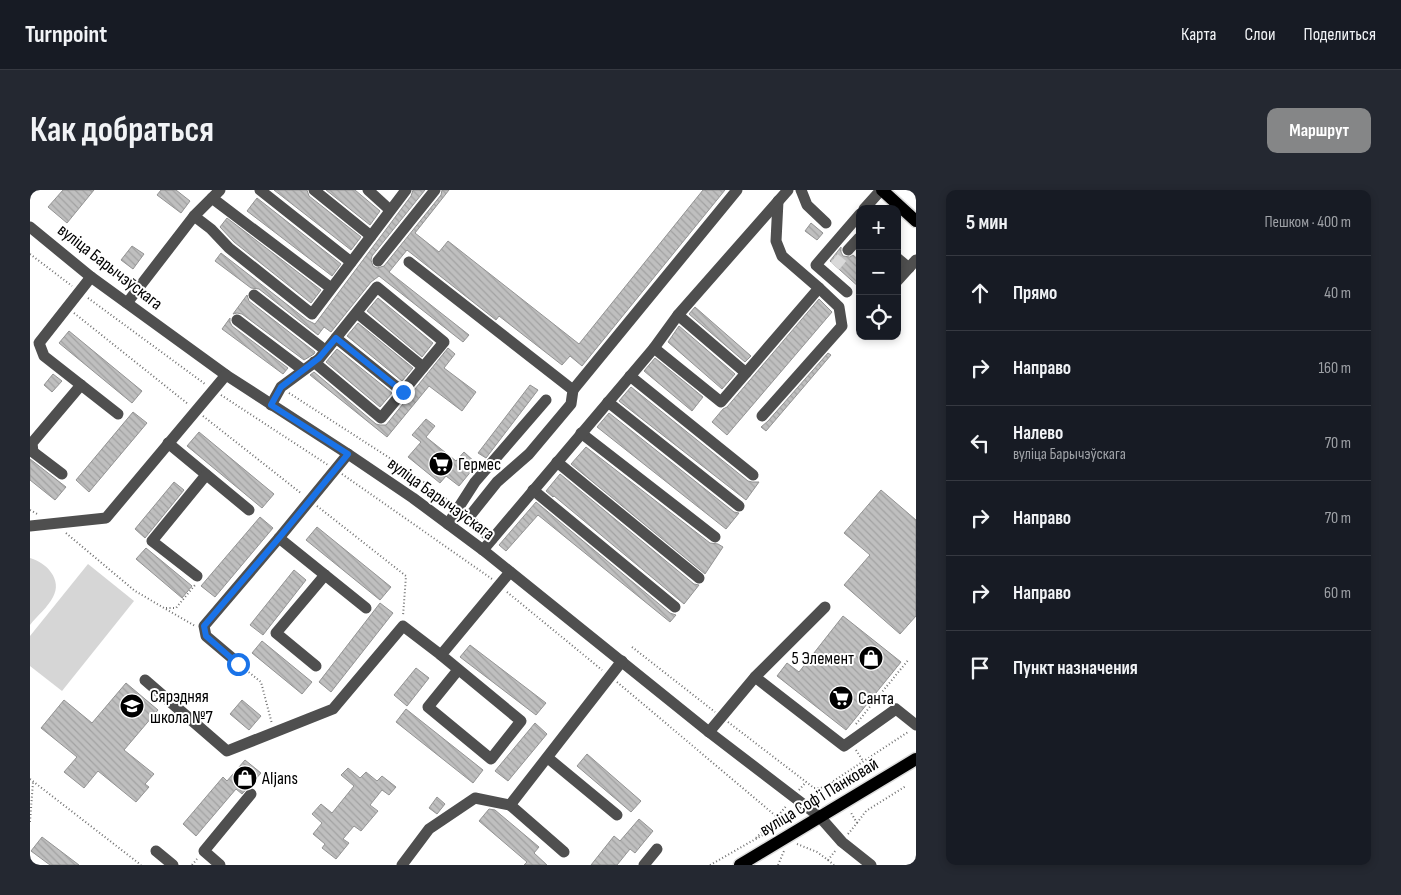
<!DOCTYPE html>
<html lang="ru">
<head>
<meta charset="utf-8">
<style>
	:root { --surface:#171b24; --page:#242831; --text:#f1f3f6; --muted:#9ea1a6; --line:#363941; --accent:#858687 }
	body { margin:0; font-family:"Sofia Sans Condensed",sans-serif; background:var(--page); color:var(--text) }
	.controls { position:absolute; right:15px; top:15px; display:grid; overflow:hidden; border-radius:10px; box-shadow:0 2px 8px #0003 }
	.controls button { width:45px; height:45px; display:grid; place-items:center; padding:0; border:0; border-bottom:1px solid var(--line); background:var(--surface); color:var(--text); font:25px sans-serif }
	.stop { position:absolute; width:15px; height:15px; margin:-11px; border:4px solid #1a73e8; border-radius:50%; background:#fff }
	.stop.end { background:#1a73e8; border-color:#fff; box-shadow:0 1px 5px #0008 }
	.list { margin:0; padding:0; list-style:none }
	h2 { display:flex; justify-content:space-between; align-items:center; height:65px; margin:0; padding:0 20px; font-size:21px }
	h2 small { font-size:16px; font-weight:400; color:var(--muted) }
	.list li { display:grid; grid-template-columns:32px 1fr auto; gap:15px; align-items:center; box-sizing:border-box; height:75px; padding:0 20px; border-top:1px solid var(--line) }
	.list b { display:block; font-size:19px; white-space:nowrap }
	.list p { margin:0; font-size:16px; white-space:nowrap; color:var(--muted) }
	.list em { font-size:16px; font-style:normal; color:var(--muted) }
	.icon { flex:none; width:28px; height:28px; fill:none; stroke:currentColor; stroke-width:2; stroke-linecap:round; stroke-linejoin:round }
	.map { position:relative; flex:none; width:886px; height:675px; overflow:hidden; border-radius:10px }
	header { display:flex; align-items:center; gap:30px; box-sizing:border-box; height:70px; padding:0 25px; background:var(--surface); border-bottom:1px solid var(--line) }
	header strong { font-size:24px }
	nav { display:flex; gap:28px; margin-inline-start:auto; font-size:18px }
	.intro { display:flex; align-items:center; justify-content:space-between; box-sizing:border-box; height:120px; padding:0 30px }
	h1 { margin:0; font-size:35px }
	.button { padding:12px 22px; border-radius:10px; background:var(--accent); color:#fff; font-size:18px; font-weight:700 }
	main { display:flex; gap:30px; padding:0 30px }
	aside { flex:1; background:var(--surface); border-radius:10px; box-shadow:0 2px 8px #0003 }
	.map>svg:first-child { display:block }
	.grass { fill:#d6d6d6 }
	.building { fill:url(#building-back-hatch); stroke:#939393 }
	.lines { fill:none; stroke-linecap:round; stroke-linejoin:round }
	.minor-tunnel { stroke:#d9d9d9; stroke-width:11; stroke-dasharray:11 5.5; stroke-linecap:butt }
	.major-casing { stroke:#dbdbdb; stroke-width:15 }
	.path { stroke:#717171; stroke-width:2; stroke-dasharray:1 2.5; stroke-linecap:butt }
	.minor { stroke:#4f4f4f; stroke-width:11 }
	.major { stroke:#000; stroke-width:12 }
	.route { stroke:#1a73e8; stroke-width:6 }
	.labels { text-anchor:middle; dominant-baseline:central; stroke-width:4; stroke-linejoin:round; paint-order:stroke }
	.street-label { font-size:18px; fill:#000; stroke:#fff }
	.poi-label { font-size:18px; fill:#000; stroke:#fff; text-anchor:start }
</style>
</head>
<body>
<header>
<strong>Turnpoint</strong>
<nav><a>Карта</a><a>Слои</a><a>Поделиться</a></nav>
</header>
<div class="intro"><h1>Как добраться</h1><a class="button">Маршрут</a></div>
<main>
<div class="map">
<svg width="886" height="675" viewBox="0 0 886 675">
	<defs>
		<pattern id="building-back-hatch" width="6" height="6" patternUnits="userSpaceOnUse" patternTransform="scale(1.25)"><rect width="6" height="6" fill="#bfbfbf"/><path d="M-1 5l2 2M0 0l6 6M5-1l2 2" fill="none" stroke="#a2a2a2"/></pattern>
	</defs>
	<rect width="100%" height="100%" fill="#fff"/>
	<g class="grass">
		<path d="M0 368C16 372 33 390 23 407 18 417 7 426 0 435Z"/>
		<path d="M58 374 104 411 32 501 0 476V446Z"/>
	</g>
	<g class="building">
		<path d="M33 0H64L37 33 18 17Z"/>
		<path d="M131 0H146L160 11 151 23 127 5Z"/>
		<path d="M244 0H277L279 6 331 47 321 60Z"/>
		<path d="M296 0H325L350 21 340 35Z"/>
		<path d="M383 0H395L342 66 341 70 343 76 347 78 354 76 411 5 412 0H419L385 43 409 62 418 51 549 154 673 0H695L552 176 540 166 532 175 469 126 466 130 377 60 359 82 439 145 433 152 349 86 341 92 301 142 294 137 288 145 229 99 221 98 185 71 191 63 277 130 285 134 381 6Z"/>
		<path d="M227 8 311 74 302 86 217 21Z"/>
		<path d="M197 28 291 100 281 113 204 52 190 37Z"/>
		<path d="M781 33 793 43 787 50 775 41Z"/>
		<path d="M102 56 114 64 103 79 91 70Z"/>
		<path d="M811 57V62L813 66 820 67 823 65 830 71V98L800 71Z"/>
		<path d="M217 105 219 111 285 162 284 164 274 170 212 124 207 123 203 124Z"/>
		<path d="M348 108 403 153 392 167 337 121Z"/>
		<path d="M789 109 802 122 697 245 682 232 693 219 697 217Z"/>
		<path d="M665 117 721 166 715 172 659 124Z"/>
		<path d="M200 128V132L202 136 258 178 253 184 192 139Z"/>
		<path d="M328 133 383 178 372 191 317 146Z"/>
		<path d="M649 136 705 184 692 199 638 152Z"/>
		<path d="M39 141 112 201 102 213 29 153Z"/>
		<path d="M418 158 425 164 414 178 446 202 432 221 399 196 357 247 280 185 284 182 346 234 350 235H356Z"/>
		<path d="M307 159 362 203 350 217 296 172Z"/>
		<path d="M798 163 801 165 736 241 731 237 738 231Z"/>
		<path d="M625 168 673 207 662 221 614 181Z"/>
		<path d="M23 184 32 191 22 202 14 195Z"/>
		<path d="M500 195 508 200 456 268 448 263Z"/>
		<path d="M601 197 718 291 722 292H729L716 310 589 211Z"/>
		<path d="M103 222 117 233 59 302 46 290Z"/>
		<path d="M579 223 704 322 709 323 696 339 567 237Z"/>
		<path d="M396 229 405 236 396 247 426 271 434 262 447 274 429 296 416 286 410 293 378 267 391 252 382 245Z"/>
		<path d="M169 242 244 304 232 318 157 256Z"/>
		<path d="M556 257 680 353 688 354 693 357 675 384 541 274Z"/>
		<path d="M0 269 36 297 25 310 0 290Z"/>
		<path d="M530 284 664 394 669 395 654 414 524 306 523 307 516 301Z"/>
		<path d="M144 292 154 300 115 348 105 339Z"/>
		<path d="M851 300 886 330V426L870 444 814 395 840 365 814 343Z"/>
		<path d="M506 312 640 423 646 425 640 432 508 325 476 361 469 355Z"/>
		<path d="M230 327 243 338 185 407 171 396Z"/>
		<path d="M287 337 361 397 350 410 276 350Z"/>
		<path d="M116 358 162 396 152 408 106 369Z"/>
		<path d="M264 380 276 390 233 445 220 435Z"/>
		<path d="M350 413 363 423 301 502 289 492Z"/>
		<path d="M813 426 871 472 816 540 747 486 757 473 769 482Z"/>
		<path d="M232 451 282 492 272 504 222 463Z"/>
		<path d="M440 455 516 513 506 525 430 467Z"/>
		<path d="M386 478 399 488 377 516 364 505Z"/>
		<path d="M96 493 128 520 94 560 124 584 115 594 119 597 106 612 68 581 54 598 34 582 47 567 11 538 34 510 62 533Z"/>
		<path d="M212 510 231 526 219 540 200 524Z"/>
		<path d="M376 519 453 580 443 593 366 532Z"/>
		<path d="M505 533 517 544 478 591 465 581Z"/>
		<path d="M557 564 611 611 601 622 547 576Z"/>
		<path d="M215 570 231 583 212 604 206 599 166 646 153 634 193 587 197 591Z"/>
		<path d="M318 578 330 588 336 582 347 591 352 586 366 597 359 605 352 600 340 615 348 621 331 641 324 636 313 649 319 653 306 669 292 658 295 654 283 644 292 633 282 624 291 614 302 623 324 596 311 585Z"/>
		<path d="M407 607 415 614 407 624 399 618Z"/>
		<path d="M459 619 465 620 509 657 504 663 517 675H494L497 672 449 631Z"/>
		<path d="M609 629 623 641 605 663 600 659 587 675H561L584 646 590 651Z"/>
		<path d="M12 647 49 675H20L1 661Z"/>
	</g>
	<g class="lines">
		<path class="minor-tunnel" d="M805 76 818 60"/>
		<defs>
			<g id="major">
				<path d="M852 0 886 31"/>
				<path d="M710 675 886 569"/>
			</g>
		</defs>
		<use href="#major" class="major-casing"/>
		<g class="path">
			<path d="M0 64 42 96"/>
			<path d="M58 108 175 194"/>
			<path d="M44 123 158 214"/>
			<path d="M259 203 372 276 421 312"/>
			<path d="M191 205 298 275"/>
			<path d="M173 226 272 304"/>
			<path d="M312 284 462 389"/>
			<path d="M287 316 376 386 373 426"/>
			<path d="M0 320 9 325"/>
			<path d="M36 343 105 401 165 436"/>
			<path d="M477 402 572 480"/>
			<path d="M136 418H146L165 395"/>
			<path d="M602 457 685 522"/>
			<path d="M216 480 231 492 242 534"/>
			<path d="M587 492 747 627 753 636"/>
			<path d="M698 532 784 598H791L802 592 878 542"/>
			<path d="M826 534 879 469"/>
			<path d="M826 560 833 571"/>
			<path d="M0 589 111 675"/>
			<path d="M802 592 808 602"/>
			<path d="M769 600 776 592"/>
			<path d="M0 632 3 592"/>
			<path d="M827 633 836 621 876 596"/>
			<path d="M818 644 827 633 820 621"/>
			<path d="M726 648 747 627 757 615"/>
			<path d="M767 654 787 662 798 670 806 660"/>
			<path d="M798 670 804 675"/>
			<path d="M162 675 167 669"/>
			<path d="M680 675 752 634"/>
			<path d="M748 675 754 661"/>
		</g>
		<g class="minor">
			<path d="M230 0 321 72"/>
			<path d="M284 0 341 46"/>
			<path d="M338 0 360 20"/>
			<path d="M771 0 777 15 796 33"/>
			<path d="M182 8 301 98"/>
			<path d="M834 19 851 0"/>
			<path d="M164 26 181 39 199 58 282 124 376 0"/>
			<path d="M0 37 61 87 196 185 318 264 383 308 453 360 679 542 790 627 812 652 841 675"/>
			<path d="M818 60 829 48"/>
			<path d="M867 68 879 78"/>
			<path d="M348 71 405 0"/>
			<path d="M379 72 543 200 541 214 499 264 467 292 439 327 442 332 462 349"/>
			<path d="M61 87 9 153 14 166 88 224"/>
			<path d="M867 91 886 70"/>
			<path d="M817 102 786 75 830 24"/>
			<path d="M224 105 295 160"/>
			<path d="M97 113 164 26 190 0"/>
			<path d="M327 123 393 177"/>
			<path d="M648 125 716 183"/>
			<path d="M207 130 273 180"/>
			<path d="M306 148 373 202"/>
			<path d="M624 158 691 212 789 98 752 66 746 51 748 11"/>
			<path d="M600 186 723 285"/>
			<path d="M543 200 707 0"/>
			<path d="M578 212 709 316"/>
			<path d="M241 215 251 197 289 169 347 97 414 152 351 228 284 172"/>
			<path d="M732 226 812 136 809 117 789 98"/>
			<path d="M551 243 685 347"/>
			<path d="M138 253 219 320"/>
			<path d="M527 272 669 388"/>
			<path d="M32 284 3 262 2 253 51 195"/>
			<path d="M503 300 645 417"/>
			<path d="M418 334 445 292 516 210"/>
			<path d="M0 336 76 328 196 185"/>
			<path d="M249 348 336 418"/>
			<path d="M453 360 624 158 648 125 758 0"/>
			<path d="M167 386 122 351 176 285"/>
			<path d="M208 473 176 446 174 436 249 348 318 264"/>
			<path d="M286 476 246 443 295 385"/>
			<path d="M428 480 398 517 461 569 491 531 411 465 480 382"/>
			<path d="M725 487 814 556 866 519 886 535"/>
			<path d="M115 490 197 561 303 519 373 436 411 465"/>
			<path d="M679 542 725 487 795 417"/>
			<path d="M518 568 587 625"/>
			<path d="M480 615 534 662"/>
			<path d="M126 661 143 675"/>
			<path d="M190 675 174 661 221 604"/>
			<path d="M372 675 399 639 445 608 480 615 592 471"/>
			<path d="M614 675 627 659"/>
		</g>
		<use href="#major" class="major"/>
	</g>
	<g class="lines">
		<path class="route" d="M208 474 176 446 174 436 249 348 318 264 241 215 251 197 289 168 306 148 373 202"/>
	</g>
	<defs>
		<symbol id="supermarket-disc" viewBox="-11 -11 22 22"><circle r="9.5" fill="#000" stroke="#fff"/><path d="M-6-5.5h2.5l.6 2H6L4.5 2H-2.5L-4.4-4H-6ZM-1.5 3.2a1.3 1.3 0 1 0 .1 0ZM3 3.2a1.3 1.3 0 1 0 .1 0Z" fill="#fff"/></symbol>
		<symbol id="shop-disc" viewBox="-11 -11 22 22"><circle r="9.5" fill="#000" stroke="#fff"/><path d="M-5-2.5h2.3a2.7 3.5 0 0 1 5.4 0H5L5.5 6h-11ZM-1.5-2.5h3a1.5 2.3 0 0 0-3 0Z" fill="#fff"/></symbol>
		<symbol id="school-disc" viewBox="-11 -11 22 22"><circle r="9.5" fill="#000" stroke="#fff"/><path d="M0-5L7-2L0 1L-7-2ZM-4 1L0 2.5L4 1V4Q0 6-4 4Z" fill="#fff"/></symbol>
	</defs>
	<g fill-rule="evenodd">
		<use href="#supermarket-disc" x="397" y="260" width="28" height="28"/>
		<use href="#shop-disc" x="827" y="454" width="28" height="28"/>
		<use href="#supermarket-disc" x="797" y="494" width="28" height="28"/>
		<use href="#school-disc" x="88" y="502" width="28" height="28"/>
		<use href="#shop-disc" x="201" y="574" width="28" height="28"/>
	</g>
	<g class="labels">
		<g class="street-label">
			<text transform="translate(80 77) rotate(38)">вуліца Барычэўскага</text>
			<text transform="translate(411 309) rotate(36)">вуліца Барычэўскага</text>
			<text transform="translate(789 607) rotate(-31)">вуліца Софʼі Панковай</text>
		</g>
		<g class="poi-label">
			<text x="428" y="274">Гермес</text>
			<text x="824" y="468" text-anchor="end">5 Элемент</text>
			<text x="120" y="506">Сярэдняя<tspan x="120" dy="21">школа №7</tspan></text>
			<text x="828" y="508">Санта</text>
			<text x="232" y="588">Aljans</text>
		</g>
	</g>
</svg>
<div class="controls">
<button>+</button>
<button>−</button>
<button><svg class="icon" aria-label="locate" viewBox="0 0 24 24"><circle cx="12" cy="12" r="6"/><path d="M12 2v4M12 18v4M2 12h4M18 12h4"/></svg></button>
</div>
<div class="stop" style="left:208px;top:474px"></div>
<div class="stop end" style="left:373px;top:202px"></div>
</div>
<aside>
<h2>5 мин<small>Пешком · 400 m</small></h2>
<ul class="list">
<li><svg class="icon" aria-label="ahead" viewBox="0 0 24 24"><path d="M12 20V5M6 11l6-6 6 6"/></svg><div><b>Прямо</b></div><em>40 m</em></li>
<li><svg class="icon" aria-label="right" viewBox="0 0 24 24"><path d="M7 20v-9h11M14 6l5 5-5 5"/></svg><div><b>Направо</b></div><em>160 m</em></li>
<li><svg class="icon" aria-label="left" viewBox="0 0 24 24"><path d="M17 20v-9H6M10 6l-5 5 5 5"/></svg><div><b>Налево</b><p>вуліца Барычэўскага</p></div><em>70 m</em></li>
<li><svg class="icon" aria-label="right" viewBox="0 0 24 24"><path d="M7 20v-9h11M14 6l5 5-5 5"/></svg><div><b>Направо</b></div><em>70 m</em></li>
<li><svg class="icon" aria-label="right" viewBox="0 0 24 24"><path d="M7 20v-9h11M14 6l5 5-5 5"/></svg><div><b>Направо</b></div><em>60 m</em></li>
<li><svg class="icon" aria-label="arrive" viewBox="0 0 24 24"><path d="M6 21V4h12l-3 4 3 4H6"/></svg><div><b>Пункт назначения</b></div></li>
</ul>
</aside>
</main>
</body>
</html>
